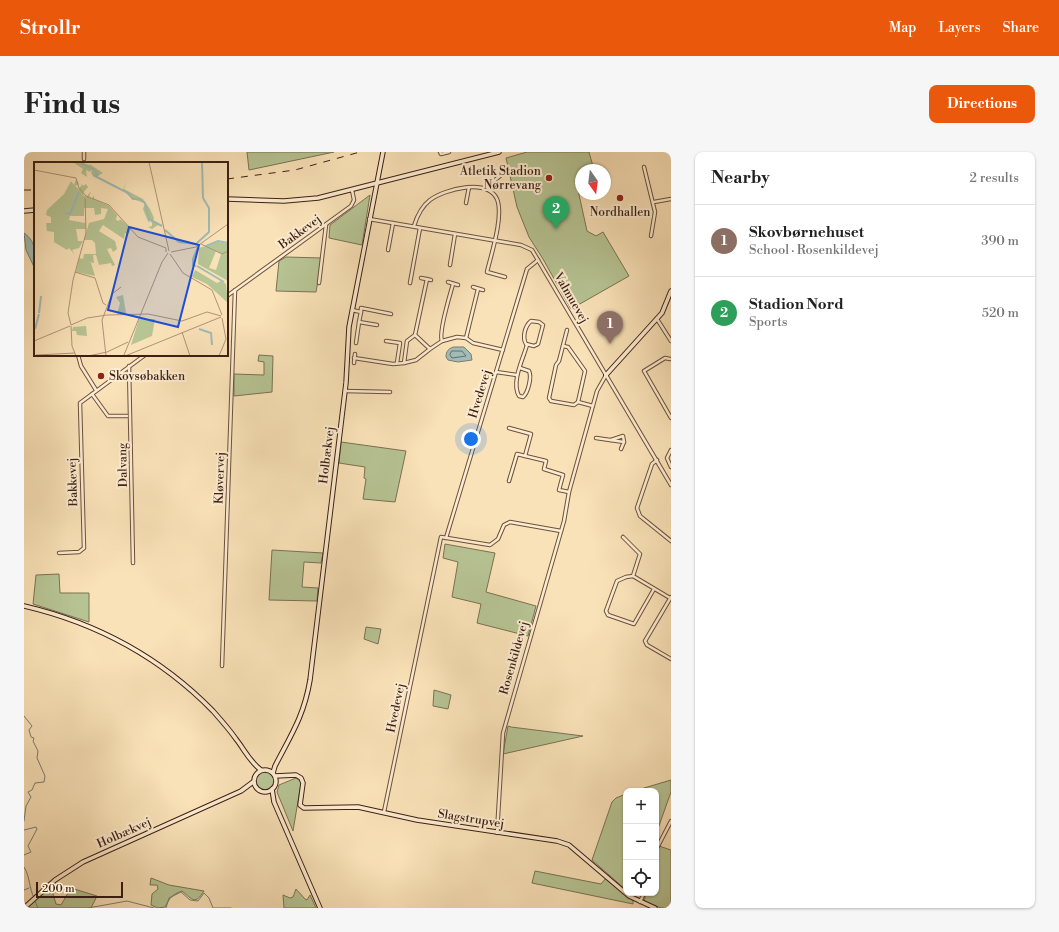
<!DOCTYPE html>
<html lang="en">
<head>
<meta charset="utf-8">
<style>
	:root { --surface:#fff; --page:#f6f6f6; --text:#222; --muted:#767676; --line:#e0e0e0; --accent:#ea580c }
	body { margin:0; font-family:"Libre Bodoni",serif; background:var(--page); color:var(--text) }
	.controls { position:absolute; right:12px; bottom:12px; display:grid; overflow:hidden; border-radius:8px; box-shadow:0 1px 3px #0004 }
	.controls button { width:36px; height:36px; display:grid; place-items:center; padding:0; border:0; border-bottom:1px solid var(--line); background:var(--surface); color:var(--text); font:20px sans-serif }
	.compass { position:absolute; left:551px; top:12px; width:36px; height:36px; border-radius:50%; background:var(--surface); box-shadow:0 1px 3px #0004; rotate:166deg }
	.scale { position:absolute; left:12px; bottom:10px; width:87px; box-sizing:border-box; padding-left:4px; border:2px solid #3d1f12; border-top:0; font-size:11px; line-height:14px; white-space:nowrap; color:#3d1f12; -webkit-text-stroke:3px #fcecd1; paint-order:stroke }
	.you { position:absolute; left:447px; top:287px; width:14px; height:14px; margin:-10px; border:3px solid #fff; border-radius:50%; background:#1a73e8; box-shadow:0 0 0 6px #1a73e833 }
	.badge { display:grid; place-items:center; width:26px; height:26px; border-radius:50%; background:var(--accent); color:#fff; font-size:13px; font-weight:700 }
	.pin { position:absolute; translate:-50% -33px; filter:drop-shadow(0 1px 2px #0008) }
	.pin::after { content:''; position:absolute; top:21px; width:14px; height:12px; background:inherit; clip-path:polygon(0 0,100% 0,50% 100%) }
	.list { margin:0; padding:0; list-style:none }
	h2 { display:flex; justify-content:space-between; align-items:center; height:52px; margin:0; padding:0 16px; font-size:17px }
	h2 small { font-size:13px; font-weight:400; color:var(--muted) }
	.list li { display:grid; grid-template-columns:26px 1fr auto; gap:12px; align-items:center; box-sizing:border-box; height:72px; padding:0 16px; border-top:1px solid var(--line) }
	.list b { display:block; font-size:15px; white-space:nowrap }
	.list p { margin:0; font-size:13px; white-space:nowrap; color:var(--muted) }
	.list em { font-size:13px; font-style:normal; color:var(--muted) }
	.icon { flex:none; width:22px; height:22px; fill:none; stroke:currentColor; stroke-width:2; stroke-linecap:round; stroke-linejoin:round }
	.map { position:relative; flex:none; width:647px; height:756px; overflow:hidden; border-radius:8px }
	header { display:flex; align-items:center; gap:24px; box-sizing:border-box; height:56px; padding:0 20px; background:var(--accent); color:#fff }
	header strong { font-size:19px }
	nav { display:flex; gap:22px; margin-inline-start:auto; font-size:14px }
	.intro { display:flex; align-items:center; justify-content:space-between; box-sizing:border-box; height:96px; padding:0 24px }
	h1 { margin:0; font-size:28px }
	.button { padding:10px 18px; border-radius:8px; background:var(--accent); color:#fff; font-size:14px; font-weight:700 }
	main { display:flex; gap:24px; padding:0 24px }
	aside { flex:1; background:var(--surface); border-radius:8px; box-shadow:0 1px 3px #0004 }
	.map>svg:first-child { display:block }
	.green { fill:#b7c494; stroke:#7a7253 }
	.water { fill:#a0bcb6; stroke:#787d74 }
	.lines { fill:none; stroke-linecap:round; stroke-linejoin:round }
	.shore { stroke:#6e6e64; stroke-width:1 }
	.stream { stroke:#787d74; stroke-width:1 }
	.street-casing { stroke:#6c503c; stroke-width:4.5 }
	.secondary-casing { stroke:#3d1f12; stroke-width:5.5 }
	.street { stroke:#fcecd1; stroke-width:2.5 }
	.secondary { stroke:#fcecd1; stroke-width:3.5 }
	.rail { stroke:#3d1f12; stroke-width:1; stroke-dasharray:7 7; stroke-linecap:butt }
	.poi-dot { fill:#8f2418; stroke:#fcecd1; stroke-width:1.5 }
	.labels { text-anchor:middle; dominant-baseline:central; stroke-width:4; stroke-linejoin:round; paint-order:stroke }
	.poi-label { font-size:12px; fill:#3d1f12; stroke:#fcecd1; text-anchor:end }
	.street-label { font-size:12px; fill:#3d1f12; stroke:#fcecd1 }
	.inset-river { fill:none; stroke:#a0bcb6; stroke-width:2 }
	.inset-road { fill:none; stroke:#ae9476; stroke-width:1 }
	.view { fill:#1d4ed8; fill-opacity:0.15; stroke:#1d4ed8; stroke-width:2 }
	.inset-edge { fill:none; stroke:#3d1f12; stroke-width:2 }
</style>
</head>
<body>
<header>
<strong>Strollr</strong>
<nav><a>Map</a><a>Layers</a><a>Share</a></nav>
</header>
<div class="intro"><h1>Find us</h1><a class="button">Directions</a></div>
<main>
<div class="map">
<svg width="647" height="756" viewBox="0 0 647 756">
	<rect width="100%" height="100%" fill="#fae2b8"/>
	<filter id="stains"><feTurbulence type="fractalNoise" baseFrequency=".005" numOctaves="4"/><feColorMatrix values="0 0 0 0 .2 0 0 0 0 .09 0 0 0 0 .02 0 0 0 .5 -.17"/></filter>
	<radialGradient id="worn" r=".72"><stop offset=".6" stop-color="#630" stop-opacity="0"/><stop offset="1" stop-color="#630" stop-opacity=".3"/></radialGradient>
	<g class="green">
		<path d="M223 0H310L225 18Z"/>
		<path d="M503 0H565L570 18H557V37L554 38 563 79 572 84 579 80 605 124 547 157 519 107 505 85 493 55 482 6Z"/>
		<path d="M346 43 338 93 305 86 306 73Z"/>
		<path d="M262 105 298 106 292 140 252 139 255 109Z"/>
		<path d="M235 203 249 204 248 240 210 244V222L240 223V210L234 209Z"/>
		<path d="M317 290 382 299 371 350 339 347 342 327 340 326 341 315 315 311Z"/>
		<path d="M421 392 471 401 462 440 512 454 504 484 453 471 457 452 428 445 434 410 419 406Z"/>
		<path d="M248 398 299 401 297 411 280 410 278 435 294 436 293 449 245 448Z"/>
		<path d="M35 422 36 441H65V470L9 452 12 423Z"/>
		<path d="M342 475 357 477 354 492 340 487Z"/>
		<path d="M410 538 427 543 424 557 409 554Z"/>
		<path d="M484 574 487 575 559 584 479 602Z"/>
		<circle cx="241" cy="628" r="10"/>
		<path d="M272 626 276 629 277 631 269 679 253 640 255 633Z"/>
		<path d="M647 628V640L632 682V639H610Z"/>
		<path d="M602 642V738L568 708 588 650 592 646Z"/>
		<path d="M635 694 647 698V756H637L620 749 622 741H632V703Z"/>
		<path d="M511 719 577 732 582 726 609 748V752L508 731Z"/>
		<path d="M127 726 145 733 180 739C171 753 169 748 158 739 148 743 146 745 141 755L134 756 127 753 128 742 134 737 133 733H126Z"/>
		<path d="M27 735 32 752 37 753 47 736 73 744 67 756H6L5 754Z"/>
		<path d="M272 737 281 747 283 748 286 743 292 756H260L259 743 266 746 269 745Z"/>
	</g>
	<g class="water">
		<path d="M0 81C13 90 11 102 11 117L2 98Z"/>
		<path d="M430 195H440L447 202 448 208 434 210 424 208 422 205C422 199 425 196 430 195Z"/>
	</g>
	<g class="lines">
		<path class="shore" d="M428 199H438L442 204 428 206 426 203Z"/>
		<g class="stream">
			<path d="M0 564 8 574 5 578 7 585 10 586 9 589 14 599 13 606 21 624 20 630 11 631 8 638 4 640 7 645 2 654 0 669"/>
			<path d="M0 678 12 675 13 677 4 694 7 700 0 703"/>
			<path d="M0 715C6 724 5 736 10 746"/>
			<path d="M0 738 5 736"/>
			<path d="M11 749 14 756"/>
			<path d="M64 756 103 749 130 756"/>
			<path d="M142 756 145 746 157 740 166 748 174 749 180 741 185 746 189 756H207"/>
		</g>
		<defs>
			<g id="street">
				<path d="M60 0V7"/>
				<path d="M416 0 417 2 425 0"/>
				<path d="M620 15 631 60 627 84"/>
				<path d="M461 36 476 24"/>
				<path d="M630 50 647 47"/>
				<path d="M442 51 445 35"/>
				<path d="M345 67 497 93 508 98 647 333"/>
				<path d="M390 74C393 64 397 55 406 48 421 37 463 26 473 47 480 64 467 103 463 120L481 125"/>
				<path d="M364 98 369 71"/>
				<path d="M426 113 431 82"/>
				<path d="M397 126 407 128"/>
				<path d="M424 130 434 133"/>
				<path d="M295 131 302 73"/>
				<path d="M386 131 396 76"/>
				<path d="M449 135 459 138"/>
				<path d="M203 144 327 54 330 48 328 38"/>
				<path d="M328 158 337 160 335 170 353 173"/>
				<path d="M337 160V156L367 162"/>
				<path d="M633 167 647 189"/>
				<path d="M507 169 515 170 519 173 514 192 510 194 502 192C498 185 501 174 507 169Z"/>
				<path d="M543 178 535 209 532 213 525 246 527 249 550 253 554 250 569 254"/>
				<path d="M391 183 403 127"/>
				<path d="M442 186 454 137"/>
				<path d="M362 189 376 191 373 211"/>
				<path d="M418 189C414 181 426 143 429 132"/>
				<path d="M332 191 335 170"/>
				<path d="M539 194 544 195 561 219 554 250"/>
				<path d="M406 197 392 208 380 211 383 189 391 183 406 197 418 189 433 185 442 186 449 191 479 198"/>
				<path d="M54 203 57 214 72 238"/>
				<path d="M330 206 369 212 380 211"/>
				<path d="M646 207 641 206 620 219 647 266"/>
				<path d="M330 211 331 202"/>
				<path d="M105 214 109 411"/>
				<path d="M496 216 505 219C508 225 504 241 499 245L495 244C487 230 499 207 503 193"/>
				<path d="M472 220 493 223"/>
				<path d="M321 239 366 240"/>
				<path d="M68 242 84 264H103"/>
				<path d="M485 276 507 282 501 304"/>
				<path d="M572 286 600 290 597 297"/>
				<path d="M587 288 599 284 600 290"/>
				<path d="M647 298 643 306 647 315"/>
				<path d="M633 308 628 312 613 356 616 364 647 389"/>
				<path d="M485 329 493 302 522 309 520 317 539 323 535 338 545 340"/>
				<path d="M599 385 616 402 609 424 646 446"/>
				<path d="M422 386 503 117 514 108"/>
				<path d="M35 401 55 400 60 396 56 251 121 203"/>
				<path d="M609 424 602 425 593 429 582 459 584 463 610 472 630 437"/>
				<path d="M647 445 621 489 623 493 647 507"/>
				<path d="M198 514 211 138"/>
				<path d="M360 660 417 385 466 393 474 387 480 373 486 370 537 379"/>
				<path d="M473 681 479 581 540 369 545 340 573 239 582 223"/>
				<path d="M632 698 647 669"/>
				<path d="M616 750 620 741"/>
			</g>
			<g id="secondary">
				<path d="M203 47 260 49 294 46 475 0"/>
				<path d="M0 59 11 58"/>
				<path d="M582 223 638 161 647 139"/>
				<path d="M0 454C73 471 136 505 189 559 197 568 205 577 212 587 220 597 226 610 237 618"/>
				<circle cx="241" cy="629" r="11"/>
				<path d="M249 621 251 614C267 583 280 564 286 528L322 231 325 175 359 0"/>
				<path d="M251 624 272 623 277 626 279 631 276 653 280 656 334 655 393 668 533 689 545 693 605 744 631 756"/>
				<path d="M248 637 250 650 296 756"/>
				<path d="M0 756 31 728 59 710 217 639 229 630"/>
			</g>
		</defs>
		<use href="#street" class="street-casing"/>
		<use href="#secondary" class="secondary-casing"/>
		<use href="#street" class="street"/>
		<use href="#secondary" class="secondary"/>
		<g class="rail">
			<path d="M203 27 271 18 336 0"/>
			<path d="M0 38H11"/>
		</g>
	</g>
	<g class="poi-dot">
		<circle cx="525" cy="26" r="4"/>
		<circle cx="596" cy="46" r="4"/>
		<circle cx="77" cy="224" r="4"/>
	</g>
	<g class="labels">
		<g class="poi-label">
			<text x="517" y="19">Atletik Stadion<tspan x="517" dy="14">Nørrevang</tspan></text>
			<text x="596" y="60" text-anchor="middle">Nordhallen</text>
			<text x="85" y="224" text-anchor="start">Skovsøbakken</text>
		</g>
		<g class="street-label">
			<text transform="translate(276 80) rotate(-36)">Bakkevej</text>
			<text transform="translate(547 146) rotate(60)">Valmuevej</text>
			<text transform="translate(456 242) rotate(-73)">Hvedevej</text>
			<text transform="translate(303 303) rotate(-83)">Holbækvej</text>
			<text transform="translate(99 313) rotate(-91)">Dalvang</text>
			<text transform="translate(196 326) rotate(-88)">Kløvervej</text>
			<text transform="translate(49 330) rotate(-92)">Bakkevej</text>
			<text transform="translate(490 506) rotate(-74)">Rosenkildevej</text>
			<text transform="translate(372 556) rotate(-78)">Hvedevej</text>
			<text transform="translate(447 667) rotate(9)">Slagstrupvej</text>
			<text transform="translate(100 681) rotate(-24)">Holbækvej</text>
		</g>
	</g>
	<g transform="translate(10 10)">
		<rect width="194" height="194" fill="#fae2b8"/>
		<path d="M39 0 57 3 69 11 62 15 57 12 58 7 56 10 52 8 53 15 47 11 49 7ZM42 17 45 22 41 24 45 27 48 22 49 24 52 22 54 25 49 31 51 37 57 29 55 35 58 37 60 33V37L75 44 83 53 82 58 85 59 86 57 97 67 94 73 91 71 90 77 69 63 65 69 81 79 83 87 79 90 77 86 73 87 81 103 78 104 77 101 65 103 62 93H59L60 101 54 100 57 101 61 114 42 110 45 96 49 97 50 92H62L61 81 58 78H50L55 61 70 57 74 47 67 46V52L61 53 60 46H50V54H36L35 58 51 61 52 67H42L44 79H49L45 86 38 88 41 93 35 86 33 88 20 80V70L13 69 12 61H17V55L12 53 13 48 30 32 37 19 40 23ZM92 19 90 27 109 37 116 47 120 56 119 59 128 64 124 63 118 67 114 65 118 64V61L116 58 115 61 113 57 109 47 111 41 98 37 89 28ZM184 80 194 82V119L164 102 165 86ZM182 89 187 92 182 108 175 106ZM161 108 183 121 187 119 192 122 194 141 173 122 158 115ZM89 133 92 151 83 152 86 141 82 135ZM105 157H121L118 174 97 183ZM52 164 53 174 43 173 42 169H38L39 165Z" fill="#b7c494" fill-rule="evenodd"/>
		<path class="inset-river" d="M46 0 60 8 64 14M59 13 94 31 99 37H105L111 41 115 57 128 64M31 51 36 52 45 30M131 68 145 80 162 82 175 70V46L169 36 168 0M172 84 184 79 194 81M162 104 159 103V97L164 85M163 104 190 120M5 151 7 134M1 167 5 152M165 167 177 171 178 183"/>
		<path class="inset-road" d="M115 0 135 89M0 8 42 16 45 26 52 34 75 43 104 75 132 86V90M167 82 188 92 194 89M137 90 162 85 194 62M136 92 149 111 178 128 188 153M41 110 61 116 69 141 72 143M37 163 53 156 73 153 114 152 148 159 173 150 187 154M37 163 34 151 39 118 52 71 51 34M37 164 38 184 42 194M148 170 156 194M0 179 36 164M2 193 41 191M90 193 128 100 134 91M54 194 73 190 94 180M72 194 68 158 78 132 87 125M91 194 187 155M185 194 192 177 188 156"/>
		<path class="view" d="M95 65 165 83 144 165 74 148Z"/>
		<rect width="194" height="194" class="inset-edge"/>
	</g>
	<rect width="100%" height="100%" filter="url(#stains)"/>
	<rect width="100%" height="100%" fill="url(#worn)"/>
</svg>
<div class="controls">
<button>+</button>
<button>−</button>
<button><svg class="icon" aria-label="locate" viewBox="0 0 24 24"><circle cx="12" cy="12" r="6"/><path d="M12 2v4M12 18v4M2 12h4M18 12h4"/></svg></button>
</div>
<svg class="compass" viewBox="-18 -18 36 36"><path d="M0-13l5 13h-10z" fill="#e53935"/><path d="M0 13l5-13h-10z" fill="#767676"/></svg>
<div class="scale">200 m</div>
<div class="you"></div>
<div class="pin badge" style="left:586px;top:192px;background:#8d6e63">1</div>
<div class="pin badge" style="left:532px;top:77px;background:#2e9e5b">2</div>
</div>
<aside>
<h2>Nearby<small>2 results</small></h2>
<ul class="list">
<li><span class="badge" style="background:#8d6e63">1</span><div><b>Skovbørnehuset</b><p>School · Rosenkildevej</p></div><em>390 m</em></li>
<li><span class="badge" style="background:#2e9e5b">2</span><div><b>Stadion Nord</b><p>Sports</p></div><em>520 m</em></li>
</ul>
</aside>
</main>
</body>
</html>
